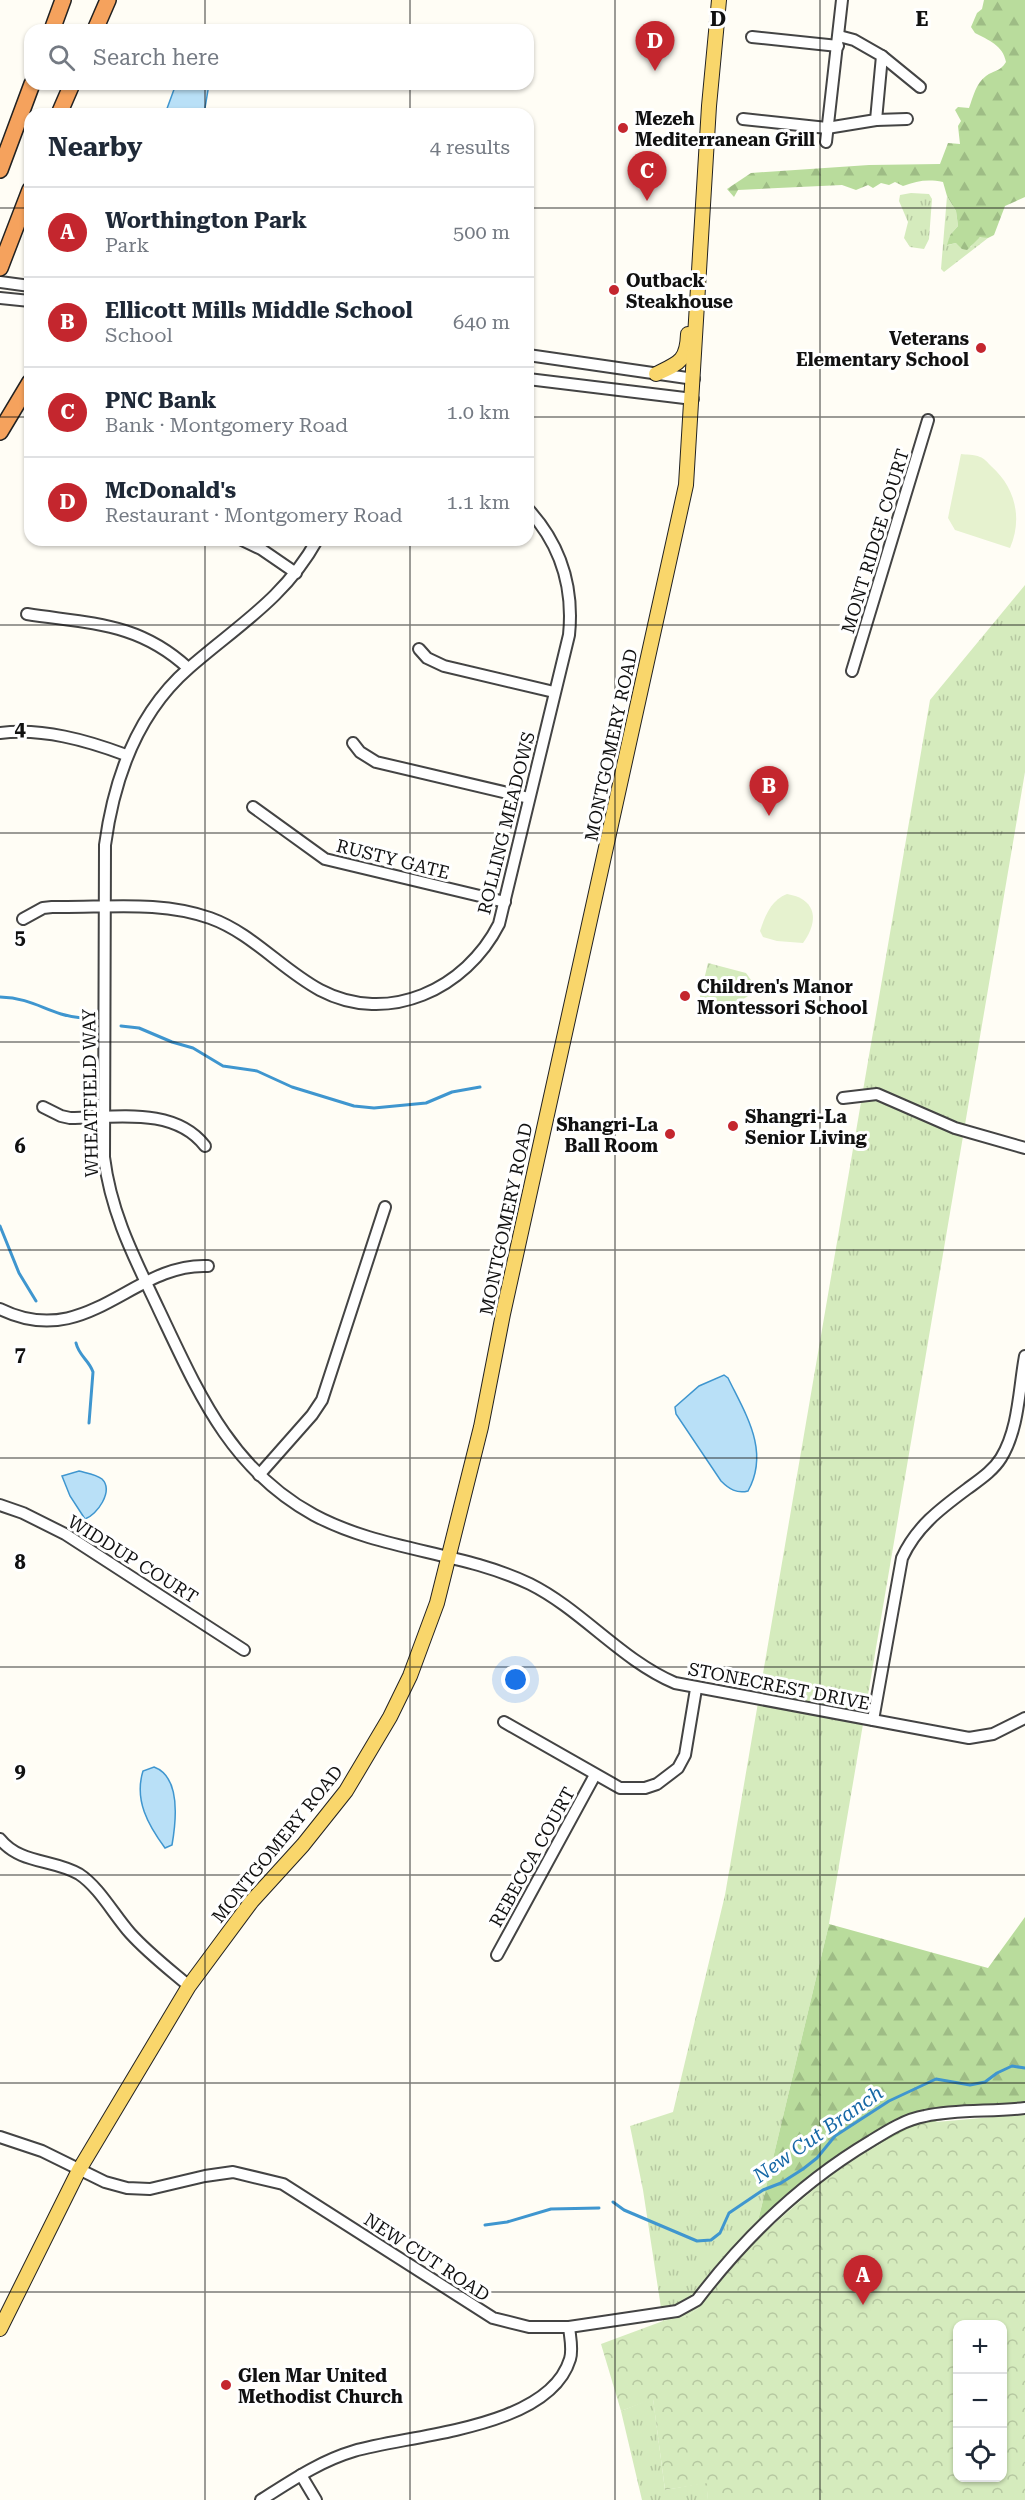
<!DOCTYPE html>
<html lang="en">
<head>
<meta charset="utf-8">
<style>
	:root { --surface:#fff; --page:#f6f6f7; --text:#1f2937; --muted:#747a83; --line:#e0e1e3; --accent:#c4262e }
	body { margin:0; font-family:"Roboto Serif",serif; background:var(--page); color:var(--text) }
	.controls { position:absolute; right:18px; bottom:18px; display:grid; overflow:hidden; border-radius:12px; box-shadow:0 2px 4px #0004 }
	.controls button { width:54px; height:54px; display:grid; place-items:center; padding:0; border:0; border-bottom:2px solid var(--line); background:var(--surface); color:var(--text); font:30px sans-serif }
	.you { position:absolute; left:516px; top:1680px; width:21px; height:21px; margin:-15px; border:4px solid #fff; border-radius:50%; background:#1a73e8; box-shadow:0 0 0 9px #1a73e833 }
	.badge { display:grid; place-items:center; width:39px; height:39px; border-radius:50%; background:var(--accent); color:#fff; font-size:20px; font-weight:700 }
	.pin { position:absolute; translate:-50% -50px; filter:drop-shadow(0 2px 3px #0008) }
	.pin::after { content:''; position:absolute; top:32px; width:21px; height:18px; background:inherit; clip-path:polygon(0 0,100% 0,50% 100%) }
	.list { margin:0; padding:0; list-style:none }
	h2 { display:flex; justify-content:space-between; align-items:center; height:78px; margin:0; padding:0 24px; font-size:26px }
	h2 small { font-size:20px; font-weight:400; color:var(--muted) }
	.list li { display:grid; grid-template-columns:39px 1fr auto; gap:18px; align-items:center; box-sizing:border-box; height:90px; padding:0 24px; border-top:2px solid var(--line) }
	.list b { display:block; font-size:22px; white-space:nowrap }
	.list p { margin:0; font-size:20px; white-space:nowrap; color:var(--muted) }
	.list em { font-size:20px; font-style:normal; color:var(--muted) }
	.icon { flex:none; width:33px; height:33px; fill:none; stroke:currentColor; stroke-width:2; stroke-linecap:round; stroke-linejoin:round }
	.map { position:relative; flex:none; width:1025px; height:2500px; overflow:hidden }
	.search { position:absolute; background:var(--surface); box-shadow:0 2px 4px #0004; left:24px; top:24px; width:510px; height:66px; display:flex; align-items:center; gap:15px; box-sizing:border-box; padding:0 21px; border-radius:18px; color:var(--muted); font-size:22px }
	.panel { position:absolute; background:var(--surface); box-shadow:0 2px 4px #0004; left:24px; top:108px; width:510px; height:438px; border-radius:18px }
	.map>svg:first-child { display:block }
	.grass { fill:url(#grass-tufts) }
	.forest { fill:url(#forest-firs) }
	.park { fill:url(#park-crowns); fill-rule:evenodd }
	.pitch { fill:#e6f2cf }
	.water { fill:#b9e0f7; stroke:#3f96cf; stroke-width:1.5 }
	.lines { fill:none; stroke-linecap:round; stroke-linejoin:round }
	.stream { stroke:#3f96cf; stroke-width:3 }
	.minor-casing { stroke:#444; stroke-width:14 }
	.major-casing { stroke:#222; stroke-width:16 }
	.highway-casing { stroke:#222; stroke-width:18 }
	.minor { stroke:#fff; stroke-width:10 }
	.major { stroke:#f9d66b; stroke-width:14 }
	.highway { stroke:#f5a25d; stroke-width:15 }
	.grid { fill:none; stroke:#111; stroke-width:1.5; stroke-opacity:0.55 }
	.poi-dot { fill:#c4262e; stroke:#fff; stroke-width:2 }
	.labels { text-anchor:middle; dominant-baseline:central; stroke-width:6; stroke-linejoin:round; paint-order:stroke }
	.poi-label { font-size:18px; font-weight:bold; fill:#111; stroke:#fff; text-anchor:start }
	.street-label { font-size:18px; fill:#111; stroke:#fff }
	.water-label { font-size:20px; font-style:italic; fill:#1768a6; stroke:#fff }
	.grid-label { font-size:20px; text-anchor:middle; font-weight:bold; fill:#111; stroke:#fff; stroke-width:6; stroke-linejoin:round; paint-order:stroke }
</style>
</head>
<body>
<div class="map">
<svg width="1025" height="2500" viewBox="0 0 1025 2500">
	<defs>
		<pattern id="grass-tufts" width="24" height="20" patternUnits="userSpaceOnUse" patternTransform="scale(1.5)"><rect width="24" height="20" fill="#d5ebbd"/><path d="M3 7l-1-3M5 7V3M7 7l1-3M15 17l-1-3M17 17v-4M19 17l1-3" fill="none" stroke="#b6c8a1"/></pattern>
		<pattern id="forest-firs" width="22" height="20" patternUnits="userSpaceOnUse" patternTransform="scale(1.5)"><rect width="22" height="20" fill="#b9dc9c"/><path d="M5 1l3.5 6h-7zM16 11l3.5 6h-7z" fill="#9ebc85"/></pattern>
		<pattern id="park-crowns" width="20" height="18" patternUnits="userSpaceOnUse" patternTransform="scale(1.5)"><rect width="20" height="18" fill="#d5ebbd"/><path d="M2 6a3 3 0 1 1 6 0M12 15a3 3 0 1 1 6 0" fill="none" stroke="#b6c8a1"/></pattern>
	</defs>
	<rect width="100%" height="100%" fill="#fffdf5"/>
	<g class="grass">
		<path d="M911 193 929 194 932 199 929 239 924 249 910 247 904 238 908 222 899 201 900 195Z"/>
		<path d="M947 196 956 211 958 226 950 235 948 245 956 243 971 247C974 240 980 234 988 238L944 272 941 269Z"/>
		<path d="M1025 585V772L829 1924 753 2242 697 2309 687 2316 663 2321 643 2190 630 2126 673 2112 725 1895 930 700Z"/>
		<path d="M653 2398 665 2490 709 2482 707 2500H642L621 2411Z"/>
	</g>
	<g class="forest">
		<path d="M984 0H1025V197L1005 206 994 235 988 238 980 237 967 250 962 249 956 243 947 245 950 235 958 226 956 211 947 196 943 182C927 179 917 181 903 186L895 182 889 185 881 183 873 188 868 185 856 190 842 185 738 190 734 197 727 189 751 173 869 165 940 164 948 143 960 144 958 126 961 121 955 110 958 107 969 108C973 97 976 83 986 76 994 70 1000 72 1006 62 1003 45 988 40 975 33L971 27 977 13 982 9Z"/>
		<path d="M1025 1917V2114C998 2117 963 2115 938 2121 861 2142 811 2191 753 2242L829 1924 988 1968Z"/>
	</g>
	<g class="park">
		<path d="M708 963 746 973 758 990 717 1015 697 1009Z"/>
		<path d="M1025 2114V2500H707L708 2483 665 2490 653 2399 621 2411 601 2344 663 2321 687 2316 697 2309 753 2242 836 2170 855 2158 909 2128 925 2123ZM958 2324H1002V2478H958Z"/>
	</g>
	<g class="pitch">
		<path d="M961 454C966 455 974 454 980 457 984 458 988 463 991 466 1015 487 1023 518 1010 548L955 530 948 518Z"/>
		<path d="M787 894C817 899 819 921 803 943L777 941 763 937 760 931C765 916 771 900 787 894Z"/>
	</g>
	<g class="water">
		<path d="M176 84H209L204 114H165Z"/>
		<path d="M724 1375 728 1378C746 1415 770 1451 748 1491 737 1494 729 1489 721 1481L676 1414 675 1407 699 1386Z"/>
		<path d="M79 1471C86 1473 96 1474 102 1479 114 1491 97 1515 85 1519L70 1496 62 1476Z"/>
		<path d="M154 1767C181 1777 176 1822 172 1845L165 1848C148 1825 134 1800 143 1771Z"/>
	</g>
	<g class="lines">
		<g class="stream">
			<path d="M0 997C36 998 48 1015 82 1018"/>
			<path d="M121 1026 139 1028 172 1042 193 1048 223 1066 257 1071 292 1087 354 1106 374 1108 426 1103 452 1092 480 1087"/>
			<path d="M0 1226 19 1273 36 1301"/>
			<path d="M76 1343C79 1356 89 1360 93 1372L89 1423"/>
			<path d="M613 2202 624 2210 697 2241 711 2240 720 2233 729 2213 763 2190 781 2183 803 2169 817 2158 835 2136 889 2101 936 2079 970 2085 985 2082 997 2073 1012 2066 1025 2068"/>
			<path d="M485 2225 507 2222 551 2209 599 2208"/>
		</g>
		<defs>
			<g id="minor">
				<path d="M752 37 838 46"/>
				<path d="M882 56 920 87"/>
				<path d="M743 119 827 128 876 120 882 56 854 40 839 36"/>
				<path d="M876 120 907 119"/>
				<path d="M826 142 842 0"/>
				<path d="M0 282 30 286"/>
				<path d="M0 298 30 301"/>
				<path d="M528 355 694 379"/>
				<path d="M528 379 693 399"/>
				<path d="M242 540 261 549 296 573"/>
				<path d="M317 540C285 598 237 626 189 668 137 713 114 779 105 845L104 1157C111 1214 135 1259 159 1310 198 1392 230 1469 314 1515 381 1551 461 1551 530 1584 582 1610 621 1660 675 1683L969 1738 993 1734 1025 1718"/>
				<path d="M27 614C91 624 138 622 188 668"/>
				<path d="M419 649 427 658 444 666 554 692"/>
				<path d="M852 671 928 420"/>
				<path d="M0 733C43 728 86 740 126 755"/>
				<path d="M353 743 360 752 376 762 529 798"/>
				<path d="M253 807 325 859 505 902"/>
				<path d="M23 919 43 908 52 907C105 908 160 900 210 918 252 933 281 969 320 990 388 1026 466 989 499 924L569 635C574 586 561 545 528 509"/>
				<path d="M843 1098 877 1094 955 1128 1025 1148"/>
				<path d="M43 1107 61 1116 70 1118C115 1118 174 1106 205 1146"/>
				<path d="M0 1309C87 1352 133 1262 208 1266"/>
				<path d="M259 1475 312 1415 322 1400 385 1207"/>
				<path d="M0 1505 23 1513 65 1534 244 1650"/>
				<path d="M873 1720 902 1558C916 1527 940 1509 967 1489 979 1480 993 1471 1001 1458 1019 1429 1019 1388 1025 1356"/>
				<path d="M504 1722 620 1788H645L657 1784 678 1768 685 1755 696 1689"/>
				<path d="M0 1839C20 1864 53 1859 79 1874 99 1887 114 1915 130 1933 148 1953 169 1969 189 1986"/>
				<path d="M497 1955 595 1775"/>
				<path d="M0 2137 42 2151 105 2182 127 2188 150 2189 205 2176 233 2172 283 2184 493 2318 529 2327H569L677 2311 697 2300C745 2237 802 2182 871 2141 887 2131 906 2119 925 2116 957 2109 992 2112 1025 2108"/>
				<path d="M301 2475 316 2500"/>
				<path d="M261 2500C291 2481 320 2461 354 2451 412 2434 549 2429 570 2359 573 2349 570 2337 569 2327"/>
			</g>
			<g id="major">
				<path d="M656 374C679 363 687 361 688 334"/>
				<path d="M0 2329 79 2170 189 1986 252 1901 303 1845 346 1791 390 1717 410 1676 437 1603 481 1427 503 1314 686 485 709 106 719 0"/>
			</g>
			<g id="highway">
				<path d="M52 30 63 0"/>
				<path d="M95 30 108 0"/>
				<path d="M59 114 72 84"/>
				<path d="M0 170 32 84"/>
				<path d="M0 268 30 190"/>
				<path d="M0 432 30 382"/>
			</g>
		</defs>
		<use href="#minor" class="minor-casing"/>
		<use href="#major" class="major-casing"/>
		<use href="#highway" class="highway-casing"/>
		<use href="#minor" class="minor"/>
		<use href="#major" class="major"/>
		<use href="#highway" class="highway"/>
	</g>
	<path class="grid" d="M205 0V30M410 0V30M615 0V2500M820 0V2500M205 84V114M410 84V114M0 208H30M528 208H1025M0 417H30M528 417H1025M205 540V2500M410 540V2500M0 625H1025M0 833H1025M0 1042H1025M0 1250H1025M0 1458H1025M0 1667H1025M0 1875H1025M0 2083H1025M0 2292H1025"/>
	<g class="poi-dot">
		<circle cx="623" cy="128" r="6"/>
		<circle cx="614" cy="290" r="6"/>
		<circle cx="981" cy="348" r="6"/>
		<circle cx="685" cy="996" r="6"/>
		<circle cx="733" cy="1126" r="6"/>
		<circle cx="670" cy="1134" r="6"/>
		<circle cx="226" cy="2385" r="6"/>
	</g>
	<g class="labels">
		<g class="poi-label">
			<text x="635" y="118">Mezeh<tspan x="635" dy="21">Mediterranean Grill</tspan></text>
			<text x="626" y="280">Outback<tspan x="626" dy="21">Steakhouse</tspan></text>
			<text x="969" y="338" text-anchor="end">Veterans<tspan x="969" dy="21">Elementary School</tspan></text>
			<text x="697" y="986">Children's Manor<tspan x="697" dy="21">Montessori School</tspan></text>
			<text x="745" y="1116">Shangri-La<tspan x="745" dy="21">Senior Living</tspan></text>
			<text x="658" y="1124" text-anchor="end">Shangri-La<tspan x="658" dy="21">Ball Room</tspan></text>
			<text x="238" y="2375">Glen Mar United<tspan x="238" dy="21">Methodist Church</tspan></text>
		</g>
		<g class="street-label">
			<text transform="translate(875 541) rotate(-73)">MONT RIDGE COURT</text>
			<text transform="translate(611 745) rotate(-78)">MONTGOMERY ROAD</text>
			<text transform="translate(506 823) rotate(-76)">ROLLING MEADOWS</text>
			<text transform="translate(393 859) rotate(14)">RUSTY GATE</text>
			<text transform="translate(90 1093) rotate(-91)">WHEATFIELD WAY</text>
			<text transform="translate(506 1219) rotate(-78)">MONTGOMERY ROAD</text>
			<text transform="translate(133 1559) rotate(32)">WIDDUP COURT</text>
			<text transform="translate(779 1686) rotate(11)">STONECREST DRIVE</text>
			<text transform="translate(277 1844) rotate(-51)">MONTGOMERY ROAD</text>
			<text transform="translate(532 1857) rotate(-61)">REBECCA COURT</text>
			<text transform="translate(427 2257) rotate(33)">NEW CUT ROAD</text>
		</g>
		<g class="water-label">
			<text transform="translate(818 2134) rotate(-35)">New Cut Branch</text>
		</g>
	</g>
	<g class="grid-label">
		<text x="718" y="26">D</text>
		<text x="922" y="26">E</text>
		<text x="20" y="736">4</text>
		<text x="20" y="944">5</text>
		<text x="20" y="1153">6</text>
		<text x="20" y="1361">7</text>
		<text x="20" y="1569">8</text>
		<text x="20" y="1778">9</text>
	</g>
</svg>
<div class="controls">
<button>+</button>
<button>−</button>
<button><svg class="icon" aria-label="locate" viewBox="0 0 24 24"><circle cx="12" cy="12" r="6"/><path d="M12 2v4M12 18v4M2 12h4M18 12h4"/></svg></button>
</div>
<div class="you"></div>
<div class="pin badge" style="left:863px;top:2305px">A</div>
<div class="pin badge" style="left:769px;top:816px">B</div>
<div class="pin badge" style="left:647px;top:201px">C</div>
<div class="pin badge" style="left:655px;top:71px">D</div>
<div class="search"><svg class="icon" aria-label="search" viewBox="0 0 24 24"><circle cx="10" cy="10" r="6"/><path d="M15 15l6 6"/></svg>Search here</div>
<section class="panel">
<h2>Nearby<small>4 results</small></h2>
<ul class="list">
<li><span class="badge">A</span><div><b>Worthington Park</b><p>Park</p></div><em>500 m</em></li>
<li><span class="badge">B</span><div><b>Ellicott Mills Middle School</b><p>School</p></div><em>640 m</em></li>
<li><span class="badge">C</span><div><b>PNC Bank</b><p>Bank · Montgomery Road</p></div><em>1.0 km</em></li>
<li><span class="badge">D</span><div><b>McDonald's</b><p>Restaurant · Montgomery Road</p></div><em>1.1 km</em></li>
</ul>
</section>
</div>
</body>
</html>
